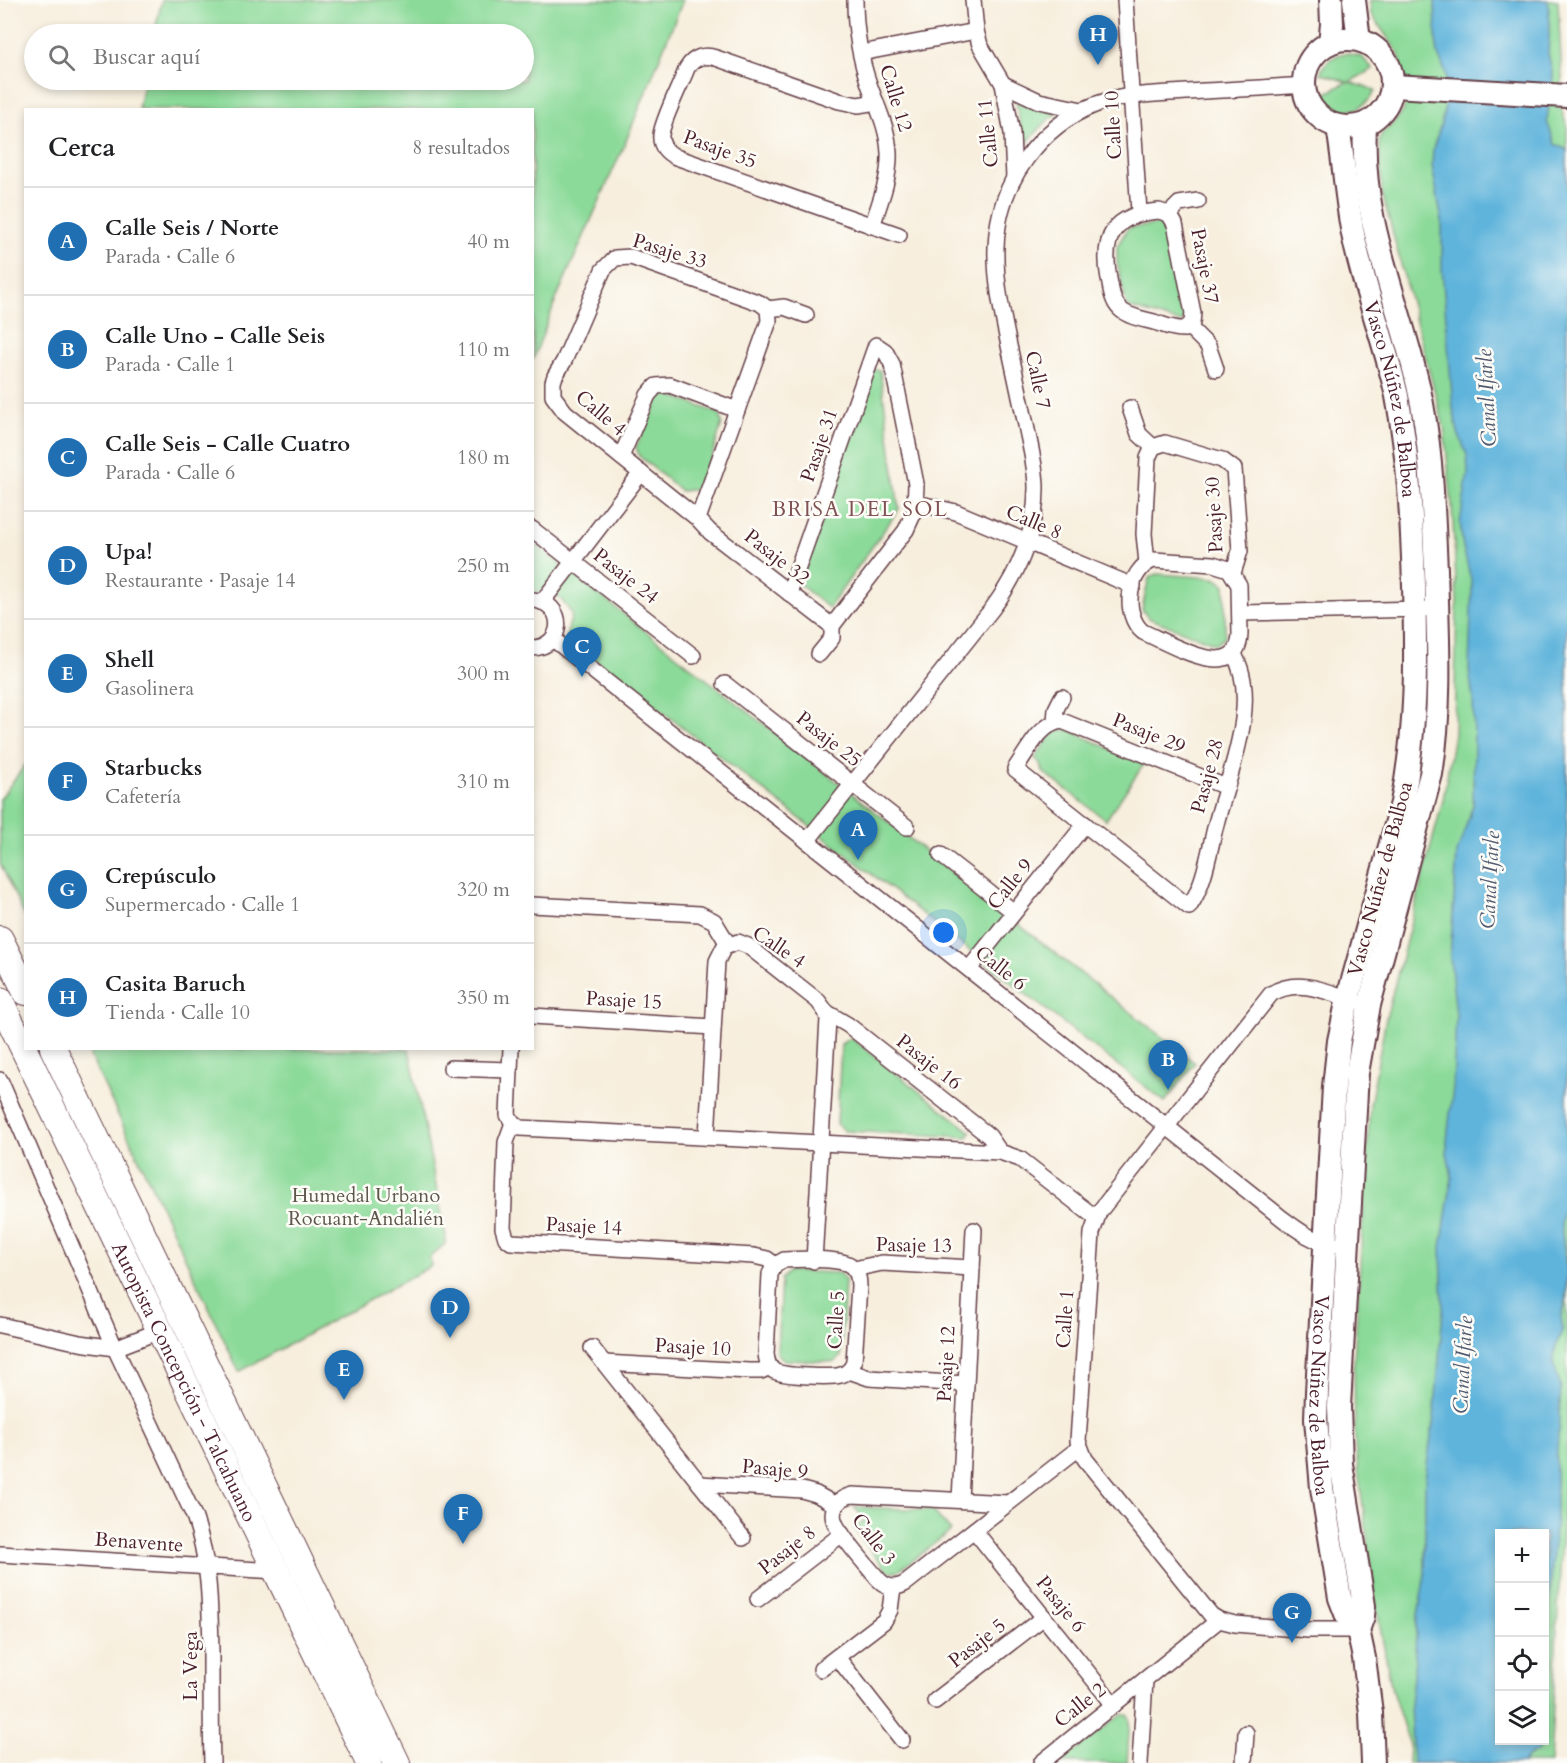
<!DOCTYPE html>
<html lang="es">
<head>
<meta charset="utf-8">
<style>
	:root { --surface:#fff; --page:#f2f2f2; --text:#202124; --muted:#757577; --line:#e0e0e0; --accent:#1f6fb2 }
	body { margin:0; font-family:Cardo,serif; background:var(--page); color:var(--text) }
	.controls { position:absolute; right:18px; bottom:18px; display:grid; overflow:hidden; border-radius:0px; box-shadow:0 3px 9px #0003 }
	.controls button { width:54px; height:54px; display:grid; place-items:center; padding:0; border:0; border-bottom:2px solid var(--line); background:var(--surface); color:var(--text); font:30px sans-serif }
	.you { position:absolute; left:944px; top:933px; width:21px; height:21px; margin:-15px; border:4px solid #fff; border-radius:50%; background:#1a73e8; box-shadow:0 0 0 9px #1a73e833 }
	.badge { display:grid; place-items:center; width:39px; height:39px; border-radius:50%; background:var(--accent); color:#fff; font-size:20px; font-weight:700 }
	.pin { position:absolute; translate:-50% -50px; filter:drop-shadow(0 2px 3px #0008) }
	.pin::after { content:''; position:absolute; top:32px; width:21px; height:18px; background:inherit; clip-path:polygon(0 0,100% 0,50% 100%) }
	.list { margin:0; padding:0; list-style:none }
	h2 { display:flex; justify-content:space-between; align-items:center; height:78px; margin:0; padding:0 24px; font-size:26px }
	h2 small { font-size:20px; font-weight:400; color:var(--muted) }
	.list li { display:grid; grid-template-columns:39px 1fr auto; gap:18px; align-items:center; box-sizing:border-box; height:108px; padding:0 24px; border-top:2px solid var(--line) }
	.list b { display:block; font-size:22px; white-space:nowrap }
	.list p { margin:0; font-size:20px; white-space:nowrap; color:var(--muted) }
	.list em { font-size:20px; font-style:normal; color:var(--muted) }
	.icon { flex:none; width:33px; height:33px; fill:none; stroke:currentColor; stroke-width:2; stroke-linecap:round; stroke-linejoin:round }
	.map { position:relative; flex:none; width:1567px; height:1763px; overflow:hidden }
	.search { position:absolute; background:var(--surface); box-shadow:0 3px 9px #0003; left:24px; top:24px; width:510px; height:66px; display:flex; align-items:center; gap:15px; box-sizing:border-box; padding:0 21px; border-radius:33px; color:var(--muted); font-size:22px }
	.panel { position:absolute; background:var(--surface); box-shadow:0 3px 9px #0003; left:24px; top:108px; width:510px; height:942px; border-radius:0px }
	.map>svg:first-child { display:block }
	.green { fill:#8bda99; stroke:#6a7c62; stroke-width:1.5; fill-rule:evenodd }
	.water { fill:#5eb4db; stroke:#546a83; stroke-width:1.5 }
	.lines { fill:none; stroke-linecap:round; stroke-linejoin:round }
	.street-casing { stroke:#643e46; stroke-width:18 }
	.secondary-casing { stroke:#643e46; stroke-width:26 }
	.primary-casing { stroke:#643e46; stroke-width:28 }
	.street { stroke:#fff; stroke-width:15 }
	.secondary { stroke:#fff; stroke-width:22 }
	.primary { stroke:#fff; stroke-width:26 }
	.labels { text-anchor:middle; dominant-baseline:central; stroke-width:5; stroke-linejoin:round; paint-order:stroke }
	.street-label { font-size:20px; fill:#4a1f2b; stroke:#fdfcf7 }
	.park-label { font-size:20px; fill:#5e574c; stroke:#fdfcf7 }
	.water-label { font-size:21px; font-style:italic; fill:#525b71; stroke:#fdfcf7 }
	.neighbourhood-label { font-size:21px; letter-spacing:1.5px; fill:#805253; stroke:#fdfcf7 }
</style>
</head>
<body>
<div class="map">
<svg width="1567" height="1763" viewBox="0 0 1567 1763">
	<rect width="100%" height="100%" fill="#fdfcf7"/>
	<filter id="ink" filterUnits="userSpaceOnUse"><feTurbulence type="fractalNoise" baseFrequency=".0167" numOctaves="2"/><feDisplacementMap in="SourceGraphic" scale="12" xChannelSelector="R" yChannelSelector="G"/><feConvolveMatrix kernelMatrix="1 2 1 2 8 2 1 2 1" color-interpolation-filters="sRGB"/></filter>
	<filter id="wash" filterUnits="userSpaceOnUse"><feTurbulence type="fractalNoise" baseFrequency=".008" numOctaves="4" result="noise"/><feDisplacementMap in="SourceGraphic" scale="24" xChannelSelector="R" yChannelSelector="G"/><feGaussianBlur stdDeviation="1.35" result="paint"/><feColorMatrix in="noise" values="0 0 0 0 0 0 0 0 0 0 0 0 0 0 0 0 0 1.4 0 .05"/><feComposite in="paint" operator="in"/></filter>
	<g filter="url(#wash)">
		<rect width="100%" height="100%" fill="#f7eedd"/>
		<g class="green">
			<path d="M162 0H683L626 141 557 297 533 360 532 110 138 109 144 80H524V34H154Z"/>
			<path d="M1370 0H1558L1562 80 1561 107 1567 127V1439L1550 1763H1408L1409 1743 1392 1691 1375 1599 1355 1446 1354 1361 1370 1105 1386 1018 1443 800 1454 733 1457 601 1452 506 1444 427 1382 193 1379 142 1382 133 1390 127 1403 112 1407 98 1399 54 1371 14ZM1500 1534H1544V1740H1500Z"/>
			<path d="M1346 53 1362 57 1373 69 1349 82 1375 90C1365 114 1336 118 1321 96L1347 82 1320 73C1325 61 1334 55 1346 53Z"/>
			<path d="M1016 101 1039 110 1060 112 1049 119 1020 150V123Z"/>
			<path d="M1163 224 1186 316 1181 323 1127 307 1117 263V246L1128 228Z"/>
			<path d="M873 370H880L899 509 829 608 800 585Z"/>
			<path d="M665 393 720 414 722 423 702 489 681 491 639 456 636 447 660 397Z"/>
			<path d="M532 542 1195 1063 1165 1102 566 637 572 614C558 594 557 593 533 592Z"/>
			<path d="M1157 574 1215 578 1225 585V637L1216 644 1148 618 1142 609 1149 578Z"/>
			<path d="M1067 729 1144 764 1106 820 1043 772 1041 764 1035 758 1054 732Z"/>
			<path d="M25 765H26L25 917 0 863V799Z"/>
			<path d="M851 1038 971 1132 968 1137 844 1131 837 1124 841 1044Z"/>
			<path d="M87 1049H409L446 1236 445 1244 430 1257 431 1266 239 1372Z"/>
			<path d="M789 1271 839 1273 845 1280 841 1356 835 1362 784 1360 777 1353 781 1279Z"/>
			<path d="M854 1507 932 1510 951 1531 897 1572 886 1570 854 1528 865 1520Z"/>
			<path d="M1121 1715H1127L1130 1719 1127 1763H1059Z"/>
		</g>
		<path class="water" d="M1435 0H1548L1550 24 1548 53 1553 76 1547 121 1555 144 1567 150V225L1565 231 1567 243V1193L1565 1196 1561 1224 1567 1274 1565 1304 1561 1316 1563 1329 1556 1345 1553 1363 1561 1387 1556 1468V1517L1545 1656 1544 1534H1500V1740L1541 1741 1537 1751 1527 1757 1523 1763H1413L1410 1704 1415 1659 1416 1627 1425 1574V1479L1435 1409 1443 1310 1441 1247 1452 1177 1447 1153V1140L1453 1088 1456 1015 1450 958 1457 853 1473 805 1474 739 1473 699 1469 670 1472 584 1463 547 1460 523 1468 472 1467 455 1458 433 1453 409 1442 268V221L1432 166 1433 149 1441 124 1446 102V74L1438 54 1436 40Z"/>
	</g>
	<g filter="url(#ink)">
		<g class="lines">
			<defs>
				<g id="street">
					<path d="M855 0C855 30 860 59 870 87 878 109 888 129 889 153 890 178 880 202 872 226"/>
					<path d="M973 0 976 31 980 45 1003 84 1012 133 1014 178"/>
					<path d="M1125 0 1139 212"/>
					<path d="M861 53 976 31"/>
					<path d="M1003 84 1039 101 1082 110"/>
					<path d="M876 102 858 105 839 101 716 58C704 54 694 57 687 68 681 84 662 121 661 135 660 146 667 153 676 157L899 235"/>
					<path d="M1159 211 1169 214 1175 224 1193 313 1192 323 1185 329C1175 330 1164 325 1154 322 1143 319 1128 317 1120 309 1112 301 1111 289 1109 279 1101 236 1114 214 1159 211Z"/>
					<path d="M1169 214 1179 204 1198 201"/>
					<path d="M768 309 784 307 806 315"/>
					<path d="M1189 327 1208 346 1216 369"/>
					<path d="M1130 408 1139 434 1153 447"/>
					<path d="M621 457 648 395 656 386 670 385 737 410"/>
					<path d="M916 503 956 512 1133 586"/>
					<path d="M698 519 769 321 768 309 760 303 631 257 615 258 603 270 564 361 555 376 553 382V396L565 412 698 519 710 532 832 626"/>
					<path d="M532 529 693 656"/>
					<path d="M1154 560 1213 564 1229 569 1239 585 1240 634C1238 686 1167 642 1143 632 1122 615 1127 569 1154 560Z"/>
					<path d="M1147 563 1144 534 1148 458 1153 447 1165 443 1222 460 1234 469 1240 551 1233 573"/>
					<path d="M789 593 876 345 885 351 892 364 916 484 915 510 906 530 832 626V638L819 654"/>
					<path d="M542 602 641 473"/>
					<path d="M1240 613 1423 609"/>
					<path d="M553 639 1283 1219C1299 1231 1314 1242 1334 1245"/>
					<path d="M532 648C566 647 566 602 533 600"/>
					<path d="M725 684 907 827"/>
					<path d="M1055 721 1056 709 1062 697"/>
					<path d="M1226 787 1062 721C1040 723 1027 752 1015 769L1189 907C1205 884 1209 851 1216 824 1228 776 1262 699 1233 653"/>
					<path d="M807 841 992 609C1018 574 1036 533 1036 488 1036 467 1030 446 1026 425 1020 397 1014 369 1008 341 994 276 984 216 1026 159 1044 134 1068 115 1097 104 1124 94 1157 94 1186 92 1225 90 1265 88 1304 85"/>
					<path d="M941 855 1014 912"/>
					<path d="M532 905 700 914 714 921 728 944"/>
					<path d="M969 969 1085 824"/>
					<path d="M1355 1001C1328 992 1298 977 1271 994L1099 1212 1092 1233 1078 1441 1085 1459 1211 1615 1219 1620 1235 1624 1308 1630H1358"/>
					<path d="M826 1012 848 1025 989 1136 1000 1152"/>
					<path d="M532 1016 713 1027"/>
					<path d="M511 1048 508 1115 513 1123 520 1128 1000 1152 1020 1159 1096 1218"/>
					<path d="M451 1068 509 1070"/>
					<path d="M0 1080 115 1348 194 1516C210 1561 210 1605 211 1652 211 1689 211 1726 212 1763"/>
					<path d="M513 1123 506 1142 503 1228 506 1238 511 1242 754 1256 767 1259 775 1265"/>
					<path d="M707 1137 717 961 724 947 738 942 748 946 818 1001 826 1012 828 1019 814 1261"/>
					<path d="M784 1260C798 1259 840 1258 850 1265 858 1270 859 1278 859 1286L854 1362C852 1368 848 1373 841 1375 832 1378 783 1376 774 1371 768 1367 767 1361 766 1354L770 1274 775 1265Z"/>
					<path d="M854 1269 882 1263 972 1268"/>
					<path d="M0 1325 80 1343 115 1348 159 1331"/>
					<path d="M592 1348 743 1538"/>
					<path d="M604 1363 749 1371H761L770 1367"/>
					<path d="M849 1371 869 1378 966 1384"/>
					<path d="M700 1484 802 1490 816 1494 836 1505"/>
					<path d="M960 1500 974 1230"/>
					<path d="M1008 1503 852 1495C839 1498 829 1509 835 1523 841 1537 868 1567 879 1580 887 1588 897 1589 906 1583L1079 1448"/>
					<path d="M974 1530 1114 1705"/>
					<path d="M0 1554 276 1571"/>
					<path d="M758 1599 842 1534"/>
					<path d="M837 1657 902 1740"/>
					<path d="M821 1669 884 1621 890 1610 893 1587"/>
					<path d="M935 1701 1044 1617"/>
					<path d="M1041 1763 1219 1620"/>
					<path d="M1140 1763 1145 1680"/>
					<path d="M1244 1763 1246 1733"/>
				</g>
				<g id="secondary">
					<path d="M1354 0 1359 40"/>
					<circle cx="1348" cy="83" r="44"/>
					<path d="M1330 43 1332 24 1331 0"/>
					<path d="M1393 86 1567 96"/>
					<path id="s1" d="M1338 127C1344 162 1346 199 1353 234 1364 289 1385 342 1397 396 1409 459 1412 523 1414 586 1416 661 1417 728 1402 803L1348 998 1339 1041 1334 1087 1317 1392 1316 1419 1322 1488 1340 1598 1347 1616 1358 1630 1364 1658 1371 1713 1373 1763"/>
					<path d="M1358 1630 1363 1616 1364 1606 1341 1464 1339 1407 1357 1073 1369 1005 1431 774C1442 706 1438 638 1436 570 1433 509 1432 445 1418 385 1397 295 1360 220 1365 125"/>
				</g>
				<g id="primary">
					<path d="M0 939 26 992"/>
					<path id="s2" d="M0 1000 369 1763"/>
					<path d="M53 1048 397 1763"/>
				</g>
			</defs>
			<use href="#street" class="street-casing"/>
			<use href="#secondary" class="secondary-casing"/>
			<use href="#primary" class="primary-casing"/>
			<use href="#street" class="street"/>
			<use href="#secondary" class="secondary"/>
			<use href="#primary" class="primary"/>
		</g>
	</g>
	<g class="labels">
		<g class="street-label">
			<text transform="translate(896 98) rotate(73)">Calle 12</text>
			<text transform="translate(1113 125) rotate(-93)">Calle 10</text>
			<text transform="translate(988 133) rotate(-96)">Calle 11</text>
			<text transform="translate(720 149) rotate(20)">Pasaje 35</text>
			<text transform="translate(670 251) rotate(17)">Pasaje 33</text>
			<text transform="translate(1205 266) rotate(79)">Pasaje 37</text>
			<text transform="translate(1038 380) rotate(78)">Calle 7</text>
			<text stroke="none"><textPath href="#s1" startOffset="278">Vasco Núñez de Balboa</textPath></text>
			<text transform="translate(601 413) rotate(40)">Calle 4</text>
			<text transform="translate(819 445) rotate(-71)">Pasaje 31</text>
			<text transform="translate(1214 515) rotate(-93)">Pasaje 30</text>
			<text transform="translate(1034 522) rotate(23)">Calle 8</text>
			<text transform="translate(777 557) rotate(38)">Pasaje 32</text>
			<text transform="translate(626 576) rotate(38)">Pasaje 24</text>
			<text transform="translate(1149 733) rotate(22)">Pasaje 29</text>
			<text transform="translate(829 739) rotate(38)">Pasaje 25</text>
			<text transform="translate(1207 776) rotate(-75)">Pasaje 28</text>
			<text transform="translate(1380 879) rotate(-75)">Vasco Núñez de Balboa</text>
			<text transform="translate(1010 884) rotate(-51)">Calle 9</text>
			<text transform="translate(779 947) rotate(34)">Calle 4</text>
			<text transform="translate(1001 968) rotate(38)">Calle 6</text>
			<text transform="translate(624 1000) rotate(3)">Pasaje 15</text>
			<text transform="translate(929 1062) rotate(38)">Pasaje 16</text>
			<text transform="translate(584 1226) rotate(3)">Pasaje 14</text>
			<text transform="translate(914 1245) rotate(1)">Pasaje 13</text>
			<text transform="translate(1065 1319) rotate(-86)">Calle 1</text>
			<text transform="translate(836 1320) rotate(-87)">Calle 5</text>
			<text transform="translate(693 1347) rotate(3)">Pasaje 10</text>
			<text transform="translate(946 1364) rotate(-87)">Pasaje 12</text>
			<text stroke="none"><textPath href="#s2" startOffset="424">Autopista Concepción - Talcahuano</textPath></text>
			<text stroke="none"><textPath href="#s1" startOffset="1286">Vasco Núñez de Balboa</textPath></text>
			<text transform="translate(775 1469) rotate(5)">Pasaje 9</text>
			<text transform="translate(874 1539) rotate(53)">Calle 3</text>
			<text transform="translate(139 1542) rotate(4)">Benavente</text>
			<text transform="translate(787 1550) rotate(-38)">Pasaje 8</text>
			<text transform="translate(1061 1604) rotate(51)">Pasaje 6</text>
			<text transform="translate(977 1643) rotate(-38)">Pasaje 5</text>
			<text transform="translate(190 1666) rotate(-90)">La Vega</text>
			<text transform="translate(1080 1705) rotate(-38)">Calle 2</text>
		</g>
		<g class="park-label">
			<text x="366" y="1195">Humedal Urbano<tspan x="366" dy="23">Rocuant-Andalién</tspan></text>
		</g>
		<g class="water-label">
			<text transform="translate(1487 398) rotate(-93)">Canal Ifarle</text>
			<text transform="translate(1490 880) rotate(-87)">Canal Ifarle</text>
			<text transform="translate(1463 1365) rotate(-87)">Canal Ifarle</text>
		</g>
		<g class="neighbourhood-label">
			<text x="860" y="509">BRISA DEL SOL</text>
		</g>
	</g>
</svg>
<div class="controls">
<button>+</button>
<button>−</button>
<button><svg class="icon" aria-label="locate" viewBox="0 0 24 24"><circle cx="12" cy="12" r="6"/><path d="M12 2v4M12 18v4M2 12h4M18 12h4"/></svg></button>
<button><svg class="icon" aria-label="layers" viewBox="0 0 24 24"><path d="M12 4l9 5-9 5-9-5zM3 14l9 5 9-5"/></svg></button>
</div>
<div class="you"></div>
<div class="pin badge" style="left:858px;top:860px">A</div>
<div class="pin badge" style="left:1168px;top:1090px">B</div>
<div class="pin badge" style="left:582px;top:677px">C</div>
<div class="pin badge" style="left:450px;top:1338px">D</div>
<div class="pin badge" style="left:344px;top:1400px">E</div>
<div class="pin badge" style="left:463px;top:1544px">F</div>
<div class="pin badge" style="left:1292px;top:1643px">G</div>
<div class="pin badge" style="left:1098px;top:65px">H</div>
<div class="search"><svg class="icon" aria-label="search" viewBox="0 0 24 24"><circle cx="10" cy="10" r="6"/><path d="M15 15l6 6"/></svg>Buscar aquí</div>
<section class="panel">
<h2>Cerca<small>8 resultados</small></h2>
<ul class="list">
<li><span class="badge">A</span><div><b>Calle Seis / Norte</b><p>Parada · Calle 6</p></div><em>40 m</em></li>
<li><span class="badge">B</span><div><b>Calle Uno - Calle Seis</b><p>Parada · Calle 1</p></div><em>110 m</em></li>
<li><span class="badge">C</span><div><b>Calle Seis - Calle Cuatro</b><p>Parada · Calle 6</p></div><em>180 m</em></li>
<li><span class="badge">D</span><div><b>Upa!</b><p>Restaurante · Pasaje 14</p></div><em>250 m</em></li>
<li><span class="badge">E</span><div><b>Shell</b><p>Gasolinera</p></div><em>300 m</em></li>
<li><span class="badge">F</span><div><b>Starbucks</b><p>Cafetería</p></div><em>310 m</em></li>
<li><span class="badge">G</span><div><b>Crepúsculo</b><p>Supermercado · Calle 1</p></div><em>320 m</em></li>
<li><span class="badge">H</span><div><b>Casita Baruch</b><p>Tienda · Calle 10</p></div><em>350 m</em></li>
</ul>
</section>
</div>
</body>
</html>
